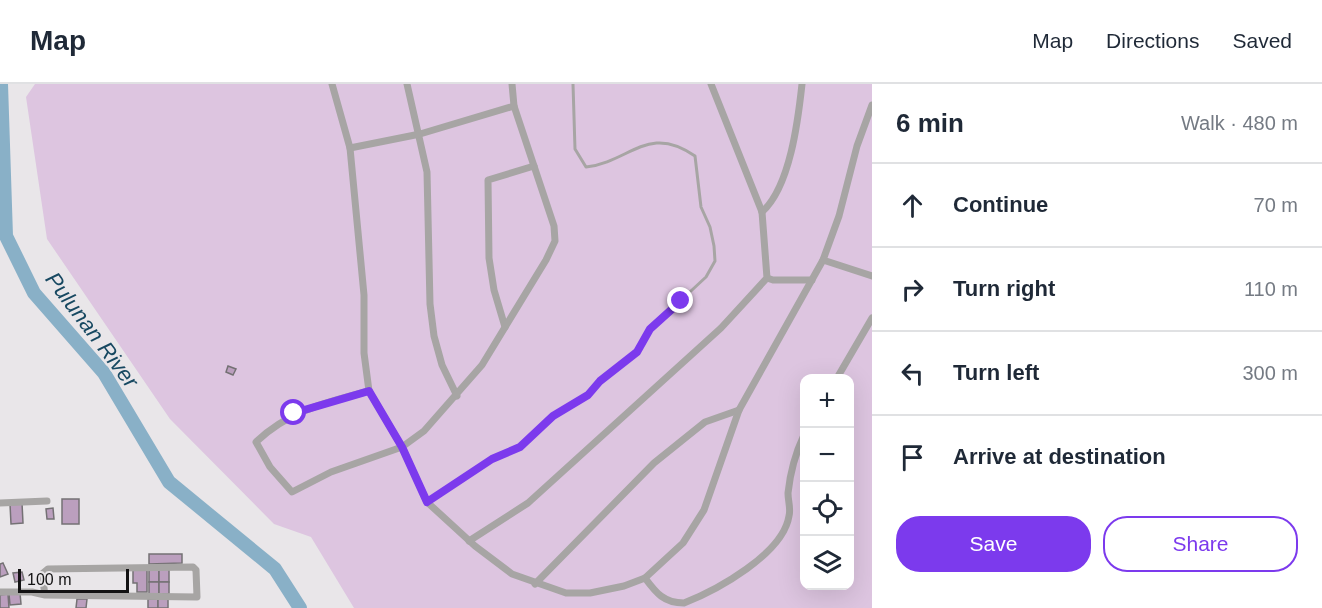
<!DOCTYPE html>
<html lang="en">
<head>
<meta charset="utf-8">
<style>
	:root { --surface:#fff; --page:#f6f6f7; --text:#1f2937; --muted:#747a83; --line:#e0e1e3; --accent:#7c3aed }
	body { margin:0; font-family:Helvetica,sans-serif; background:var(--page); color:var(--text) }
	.controls { position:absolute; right:18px; bottom:18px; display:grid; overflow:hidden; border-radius:12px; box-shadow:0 6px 24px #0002 }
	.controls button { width:54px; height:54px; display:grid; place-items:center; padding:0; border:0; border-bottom:2px solid var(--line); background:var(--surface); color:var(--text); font:30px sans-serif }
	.scale { position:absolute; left:18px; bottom:15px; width:111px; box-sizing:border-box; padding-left:6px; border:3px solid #131213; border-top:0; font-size:16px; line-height:21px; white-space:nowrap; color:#131213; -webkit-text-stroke:4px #e9e6e9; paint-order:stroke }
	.stop { position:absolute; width:18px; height:18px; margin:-14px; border:4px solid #7c3aed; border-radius:50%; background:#fff }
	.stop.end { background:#7c3aed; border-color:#fff; box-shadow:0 2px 6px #0008 }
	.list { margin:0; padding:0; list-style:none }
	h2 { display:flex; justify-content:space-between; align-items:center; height:78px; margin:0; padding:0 24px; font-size:26px }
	h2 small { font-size:20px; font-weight:400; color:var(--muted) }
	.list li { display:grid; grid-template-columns:39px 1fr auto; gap:18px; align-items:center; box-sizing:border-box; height:84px; padding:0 24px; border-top:2px solid var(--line) }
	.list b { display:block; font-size:22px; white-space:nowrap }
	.list em { font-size:20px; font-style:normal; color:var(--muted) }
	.actions { display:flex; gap:12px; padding:18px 24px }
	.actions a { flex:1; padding:14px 0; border:2px solid var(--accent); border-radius:24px; text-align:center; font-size:21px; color:var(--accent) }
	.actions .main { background:var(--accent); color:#fff }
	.icon { flex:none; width:33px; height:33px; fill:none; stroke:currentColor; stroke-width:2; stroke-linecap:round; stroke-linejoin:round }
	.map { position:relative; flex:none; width:872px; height:524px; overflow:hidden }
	header { display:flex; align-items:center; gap:36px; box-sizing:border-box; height:84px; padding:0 30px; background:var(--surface); border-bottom:2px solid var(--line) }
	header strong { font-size:28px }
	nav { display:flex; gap:33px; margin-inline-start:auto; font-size:21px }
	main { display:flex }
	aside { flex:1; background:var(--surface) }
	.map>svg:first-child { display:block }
	.green { fill:#ddc5e0; fill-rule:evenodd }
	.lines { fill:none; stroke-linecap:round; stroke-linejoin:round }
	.river { stroke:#89b0c7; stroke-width:14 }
	.building { fill:#bb9fbe; stroke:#747174; stroke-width:1.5 }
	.service { stroke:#a7a5a4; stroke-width:3 }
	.minor { stroke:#a7a5a4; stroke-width:7 }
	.route { stroke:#7c3aed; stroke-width:8 }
	.labels { text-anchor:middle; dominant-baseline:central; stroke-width:4.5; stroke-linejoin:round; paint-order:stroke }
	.water-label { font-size:22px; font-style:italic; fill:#174861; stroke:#e9e6e9 }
</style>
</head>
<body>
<header>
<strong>Map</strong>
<nav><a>Map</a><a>Directions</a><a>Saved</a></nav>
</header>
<main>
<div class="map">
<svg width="872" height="524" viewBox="0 0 872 524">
	<rect width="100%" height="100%" fill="#e9e6e9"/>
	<path class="green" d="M35 0H872V524H354L311 453 274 440 170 335 47 155 26 13ZM804 294H850V502H804Z"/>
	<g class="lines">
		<path class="river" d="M1 0 6 152 34 209 104 289 169 398 275 485 300 524"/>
	</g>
	<g class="building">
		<path d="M228 282 236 285 233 291 226 288Z"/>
		<rect x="62" y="415" width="17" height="25"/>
		<path d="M22 419 23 439 11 440 10 420Z"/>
		<path d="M53 424 54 435H47L46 425Z"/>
		<path d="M149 470H182V479L149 480Z"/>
		<path d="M3 479 8 490 0 493V480Z"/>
		<path d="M133 485H147V508H137V499H133Z"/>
		<rect x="149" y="485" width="10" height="13"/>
		<rect x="159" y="485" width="10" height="13"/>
		<path d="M22 488 24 496 15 498 13 489Z"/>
		<rect x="149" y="498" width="10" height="12"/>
		<rect x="159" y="498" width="10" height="12"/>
		<path d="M20 509 21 520 10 521 9 510Z"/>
		<path d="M8 510 9 524H0V511Z"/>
		<path d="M77 515H87L86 524H76Z"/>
		<rect x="148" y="515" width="10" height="9"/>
		<rect x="158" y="515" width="10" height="9"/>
	</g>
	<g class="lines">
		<path class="service" d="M427 418 492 375 520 363 553 332 588 311 600 297 630 275 650 245 706 193 715 177 714 162 710 143 701 123 695 72C648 39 630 78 586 83L575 65 573 0"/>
		<g class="minor">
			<path d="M332 0 350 64 364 211V269L369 307 402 363 427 418 475 462 512 490 566 509H590L624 502 645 494 683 459 704 426 739 326 823 176 839 132 857 62 872 21"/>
			<path d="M407 0 427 88 430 220 434 252 442 281 457 312"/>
			<path d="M350 64 420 50 514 22"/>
			<path d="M762 128C790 103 798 37 802 0"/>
			<path d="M823 176 872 192"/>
			<path d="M767 194 773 196H812"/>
			<path d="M505 243 494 206 489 174 488 96 534 82"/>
			<path d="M837 294 872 234"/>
			<path d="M369 307C325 319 290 326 256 358L270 383 292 408 331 388 402 363 424 347 482 281 546 176 555 157 554 142 514 22 512 0"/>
			<path d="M0 419 47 417"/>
			<path d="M469 457 528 419 721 244 767 194 762 128 711 0"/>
			<path d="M645 494C656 509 664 519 684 519 717 506 783 470 789 432 791 425 788 417 788 409 790 390 796 368 804 351"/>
			<path d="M535 500 654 379 705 338 739 326"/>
			<path d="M0 508H32L45 511 197 513 196 486 193 483 48 485 42 490 45 511"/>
		</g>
	</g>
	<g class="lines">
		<path class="route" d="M294 329 369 307 402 363 427 418 492 375 520 363 553 332 588 311 600 297 637 268 650 245 681 217"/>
	</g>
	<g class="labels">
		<g class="water-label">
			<text transform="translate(92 246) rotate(53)">Pulunan River</text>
		</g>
	</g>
</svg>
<div class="controls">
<button>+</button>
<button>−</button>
<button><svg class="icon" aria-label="locate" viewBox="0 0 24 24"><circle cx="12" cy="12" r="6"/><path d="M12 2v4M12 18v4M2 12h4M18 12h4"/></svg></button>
<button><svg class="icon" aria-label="layers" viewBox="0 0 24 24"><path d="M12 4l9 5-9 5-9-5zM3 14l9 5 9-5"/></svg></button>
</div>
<div class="scale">100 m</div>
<div class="stop" style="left:294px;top:329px"></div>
<div class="stop end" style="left:681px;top:217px"></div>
</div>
<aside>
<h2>6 min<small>Walk · 480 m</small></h2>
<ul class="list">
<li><svg class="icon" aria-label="ahead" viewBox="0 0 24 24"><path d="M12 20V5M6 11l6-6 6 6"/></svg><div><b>Continue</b></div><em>70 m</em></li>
<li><svg class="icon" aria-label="right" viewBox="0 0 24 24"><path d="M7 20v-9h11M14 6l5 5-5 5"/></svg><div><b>Turn right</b></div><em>110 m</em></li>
<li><svg class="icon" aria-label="left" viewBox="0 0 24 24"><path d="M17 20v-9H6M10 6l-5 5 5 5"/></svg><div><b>Turn left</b></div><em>300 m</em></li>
<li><svg class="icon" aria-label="arrive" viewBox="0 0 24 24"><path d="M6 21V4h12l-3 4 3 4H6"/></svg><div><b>Arrive at destination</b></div></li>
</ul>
<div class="actions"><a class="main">Save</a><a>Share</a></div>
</aside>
</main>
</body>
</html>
